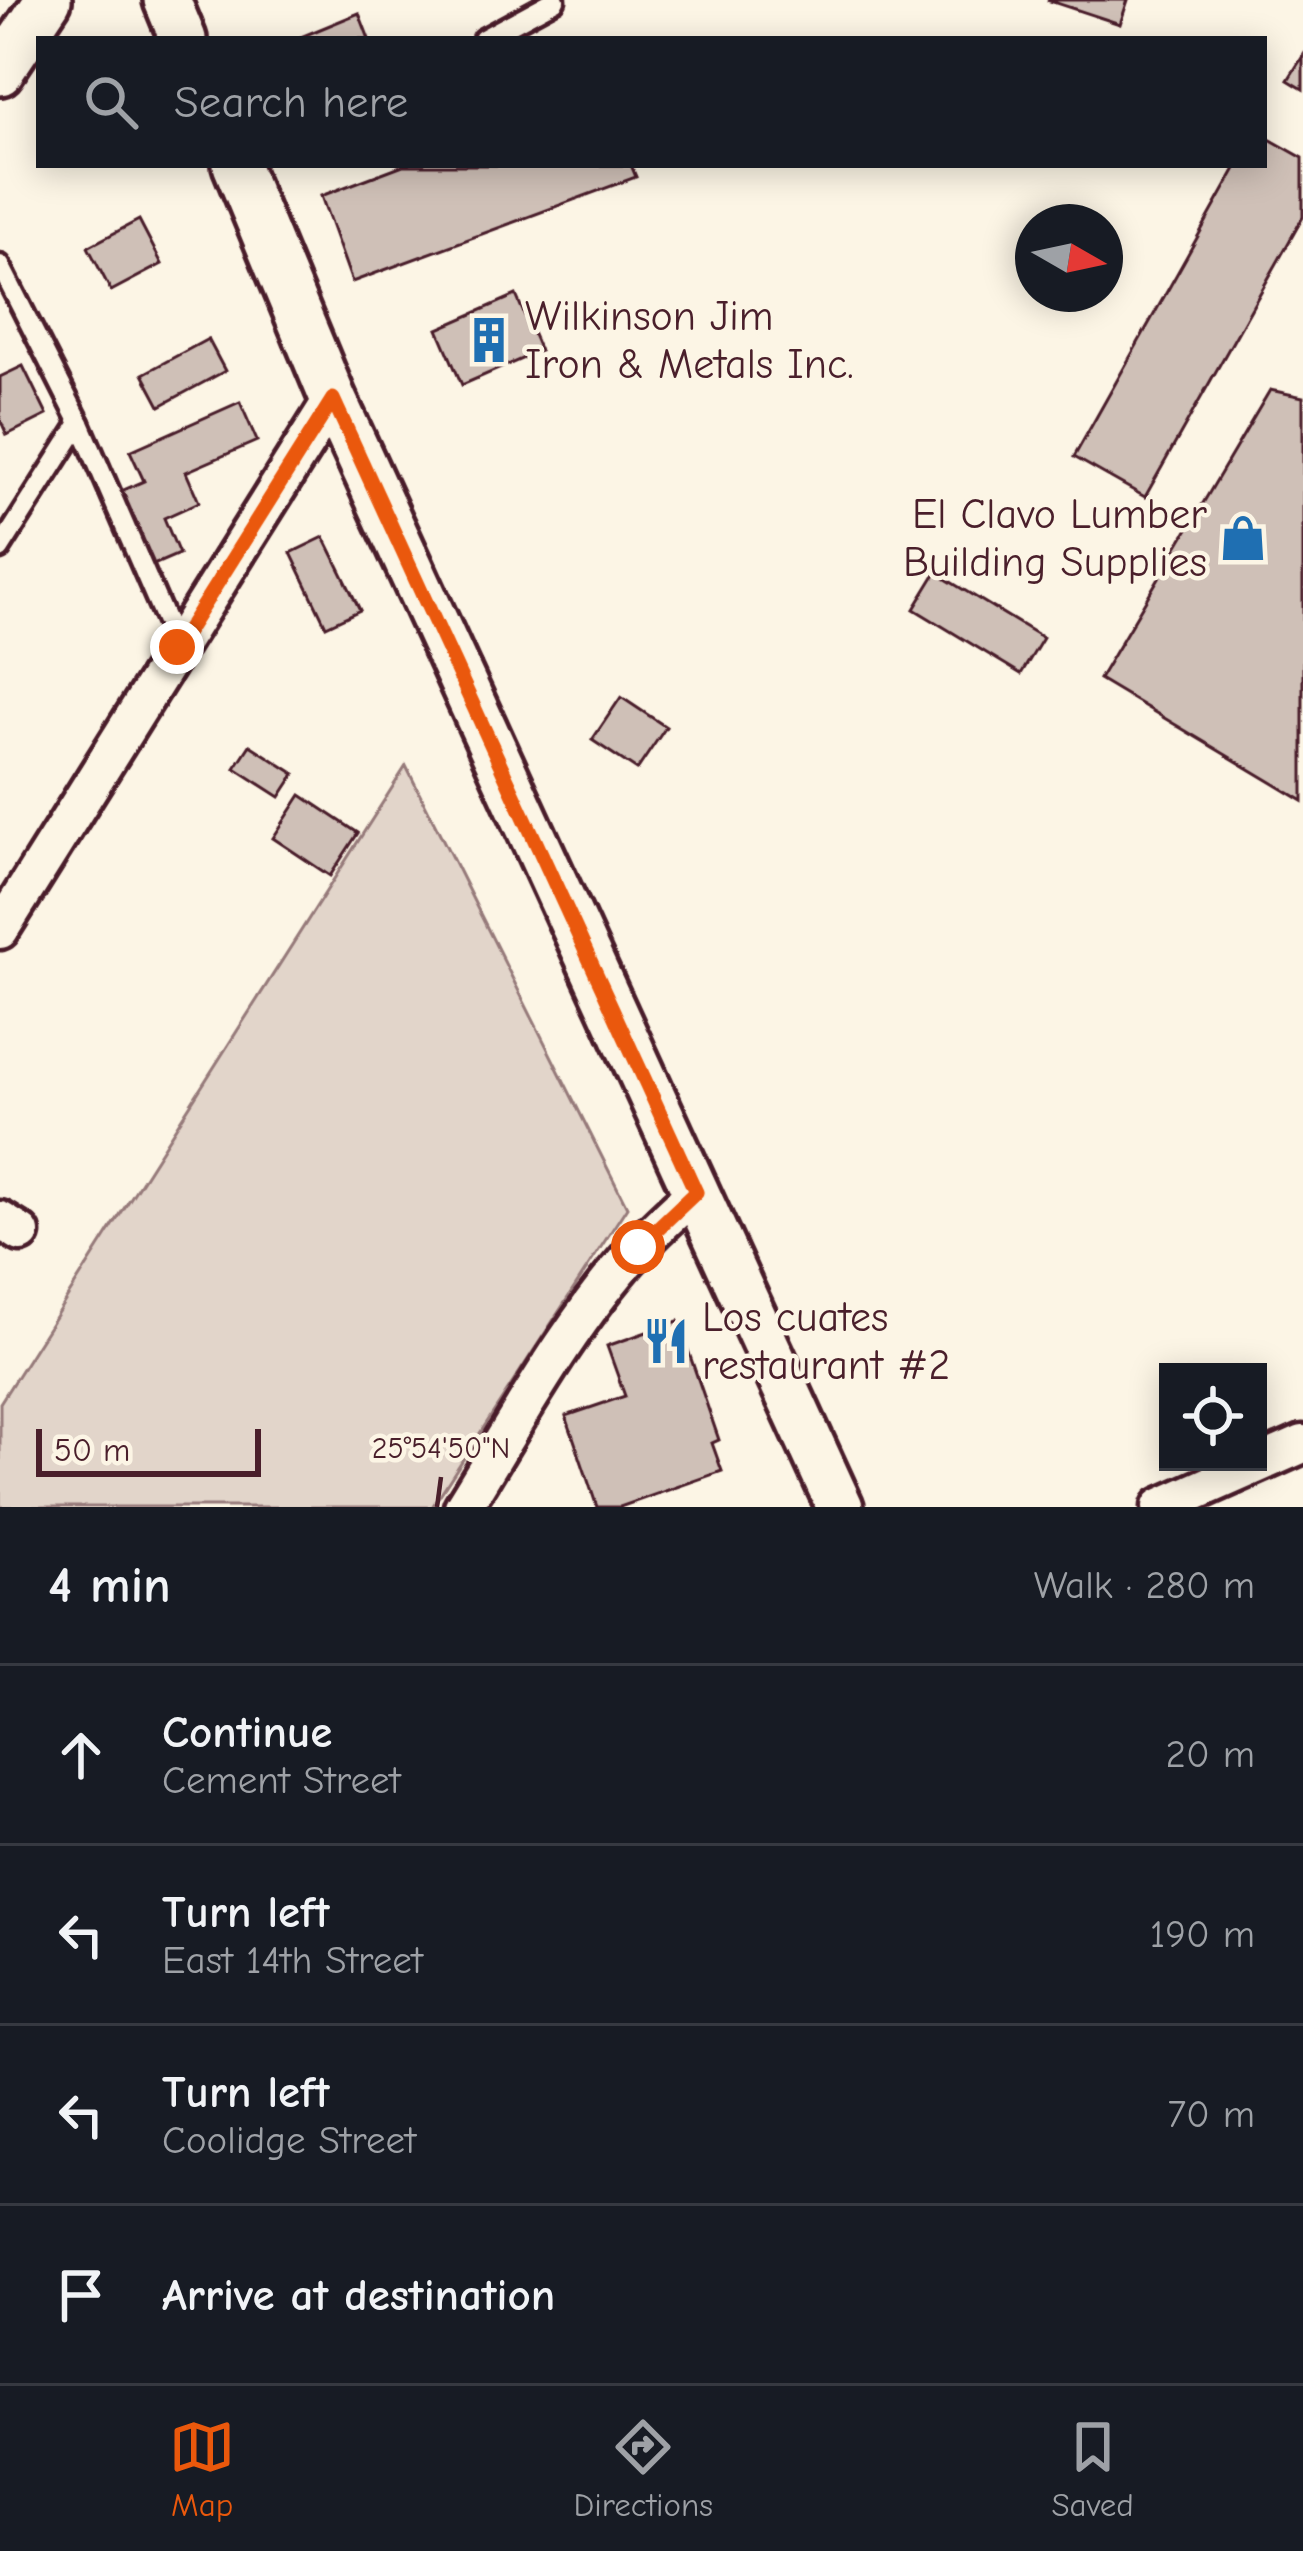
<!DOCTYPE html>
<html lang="en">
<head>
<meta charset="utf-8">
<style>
	:root { --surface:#171b24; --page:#20242c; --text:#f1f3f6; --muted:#9ea1a6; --line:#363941; --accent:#ea580c }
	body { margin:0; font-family:"Comic Neue",sans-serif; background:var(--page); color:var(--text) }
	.controls { position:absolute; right:36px; bottom:36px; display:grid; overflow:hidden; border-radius:0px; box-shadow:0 6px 30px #0003 }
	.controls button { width:108px; height:108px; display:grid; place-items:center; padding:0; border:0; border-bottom:3px solid var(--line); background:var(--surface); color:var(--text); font:60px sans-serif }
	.compass { position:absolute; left:1015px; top:204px; width:108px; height:108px; border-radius:50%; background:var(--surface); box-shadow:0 6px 30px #0003; rotate:99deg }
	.scale { position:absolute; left:36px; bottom:30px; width:225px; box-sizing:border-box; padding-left:12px; border:6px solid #4a1f2b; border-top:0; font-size:33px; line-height:42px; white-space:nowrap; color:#4a1f2b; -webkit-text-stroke:9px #fcf5e5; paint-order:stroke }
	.stop { position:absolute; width:36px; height:36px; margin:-27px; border:9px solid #ea580c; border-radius:50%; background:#fff }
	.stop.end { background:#ea580c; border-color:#fff; box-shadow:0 3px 12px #0008 }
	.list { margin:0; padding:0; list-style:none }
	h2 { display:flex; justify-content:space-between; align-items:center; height:156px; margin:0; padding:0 48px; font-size:51px }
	h2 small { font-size:39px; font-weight:400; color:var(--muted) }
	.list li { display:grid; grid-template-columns:78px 1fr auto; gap:36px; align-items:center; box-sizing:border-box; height:180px; padding:0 48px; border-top:3px solid var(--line) }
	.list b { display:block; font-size:45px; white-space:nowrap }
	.list p { margin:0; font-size:39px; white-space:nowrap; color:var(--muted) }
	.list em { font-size:39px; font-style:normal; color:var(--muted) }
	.icon { flex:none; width:66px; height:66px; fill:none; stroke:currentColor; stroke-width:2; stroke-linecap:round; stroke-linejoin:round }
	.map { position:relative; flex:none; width:1303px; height:1507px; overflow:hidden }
	.search { position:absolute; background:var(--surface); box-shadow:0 6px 30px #0003; left:36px; right:36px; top:36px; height:132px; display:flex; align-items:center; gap:30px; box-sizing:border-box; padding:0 42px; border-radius:0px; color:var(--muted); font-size:45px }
	.sheet { height:876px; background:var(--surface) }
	nav { display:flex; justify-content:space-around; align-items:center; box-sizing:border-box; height:168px; border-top:3px solid var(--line); background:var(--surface); font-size:33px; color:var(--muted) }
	nav a { display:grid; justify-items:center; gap:6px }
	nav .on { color:var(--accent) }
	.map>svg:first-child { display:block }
	.green { fill:#e2d5ca; stroke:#967a7a; stroke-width:3 }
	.building { fill:#cfc0b7; stroke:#4a1f2b; stroke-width:3 }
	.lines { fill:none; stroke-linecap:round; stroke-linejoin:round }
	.service-casing { stroke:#4a1f2b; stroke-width:27 }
	.minor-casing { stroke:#4a1f2b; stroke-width:45 }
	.tertiary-casing { stroke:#4a1f2b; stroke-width:54 }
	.service { stroke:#fcf5e5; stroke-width:18 }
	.minor { stroke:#fcf5e5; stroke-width:36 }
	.tertiary { stroke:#fcf5e5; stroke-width:45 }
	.route { stroke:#ea580c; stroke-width:15 }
	.ticks { fill:none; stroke:#4a1f2b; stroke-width:4.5 }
	.labels { text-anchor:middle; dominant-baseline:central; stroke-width:9; stroke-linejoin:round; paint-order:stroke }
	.poi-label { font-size:42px; fill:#4a1f2b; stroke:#fcf5e5; text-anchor:start }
	.ticks-label { font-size:30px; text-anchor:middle; fill:#4a1f2b; stroke:#fcf5e5; stroke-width:9; stroke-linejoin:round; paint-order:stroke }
</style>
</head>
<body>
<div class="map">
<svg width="1303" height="1507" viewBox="0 0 1303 1507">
	<rect width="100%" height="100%" fill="#fcf5e5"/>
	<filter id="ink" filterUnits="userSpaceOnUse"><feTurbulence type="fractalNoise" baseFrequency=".00833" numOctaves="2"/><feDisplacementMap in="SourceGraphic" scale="24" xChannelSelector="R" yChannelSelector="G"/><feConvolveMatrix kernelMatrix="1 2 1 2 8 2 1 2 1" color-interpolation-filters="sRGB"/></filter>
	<g filter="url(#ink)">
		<path class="green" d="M406 766 627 1207 432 1507H0V1403Z"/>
		<g class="building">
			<path d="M1047 0H1128L1120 24Z"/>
			<path d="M359 13 369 39H296Z"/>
			<path d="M1303 56V89L1288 80Z"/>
			<path d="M1264 136 1303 158V217L1145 497 1074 457 1238 165H1264Z"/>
			<path d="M403 165H631L636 177 352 282 321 196Z"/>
			<path d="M139 220 162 264 111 291 88 247Z"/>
			<path d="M516 295 540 351 462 385 438 329Z"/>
			<path d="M208 339 225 371 160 406 143 374Z"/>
			<path d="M23 366 47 415 7 435 0 419V377Z"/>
			<path d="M1270 390 1303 397V801L1099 679Z"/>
			<path d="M240 402 257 441 186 472 199 502 164 518 179 554 151 566 119 492 144 481 130 451Z"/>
			<path d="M324 537 360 610 326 626 291 553Z"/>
			<path d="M936 573 1043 638 1021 674 914 609Z"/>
			<path d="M621 697 666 727 637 770 592 740Z"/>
			<path d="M250 745 295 774 280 797 235 768Z"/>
			<path d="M301 795 358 833 330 876 273 838Z"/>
			<path d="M678 1321 719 1440 712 1443 722 1471 620 1507H597L566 1416 625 1396 607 1346Z"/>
		</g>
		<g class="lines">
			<defs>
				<g id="service">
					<path d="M483 39 555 0"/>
					<path d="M0 265 80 423 0 549"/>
					<path d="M80 423 177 647"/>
				</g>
				<g id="minor">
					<path d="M0 930 333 399"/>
					<path d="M0 1220 21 1233"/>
					<path d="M463 1507C517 1420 567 1327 635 1251 653 1230 675 1211 696 1192"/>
					<path d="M1161 1507 1303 1444"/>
				</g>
				<g id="tertiary">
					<path d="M167 0 183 39"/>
					<path d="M0 72 48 0"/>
					<path d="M236 165 333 399 840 1507"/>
				</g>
			</defs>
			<use href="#service" class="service-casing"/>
			<use href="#minor" class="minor-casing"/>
			<use href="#tertiary" class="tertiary-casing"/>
			<use href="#service" class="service"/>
			<use href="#minor" class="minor"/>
			<use href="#tertiary" class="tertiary"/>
		</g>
	</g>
	<g class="lines" filter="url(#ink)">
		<path class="route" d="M177 647 333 399 696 1192 638 1247"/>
	</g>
	<path class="ticks" d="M437 1507 441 1477"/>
	<defs>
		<symbol id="building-bare" viewBox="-9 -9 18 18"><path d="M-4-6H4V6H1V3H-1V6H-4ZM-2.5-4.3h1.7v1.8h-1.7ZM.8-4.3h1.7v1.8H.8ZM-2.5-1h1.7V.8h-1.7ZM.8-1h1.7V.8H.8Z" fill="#1f6fb2" stroke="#fcf5e5" stroke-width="2.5" paint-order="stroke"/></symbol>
		<symbol id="shop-bare" viewBox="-9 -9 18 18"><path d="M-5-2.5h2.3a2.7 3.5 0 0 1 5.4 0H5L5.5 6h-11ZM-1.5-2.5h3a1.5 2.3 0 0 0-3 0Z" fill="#1f6fb2" stroke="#fcf5e5" stroke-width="2.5" paint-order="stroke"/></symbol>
		<symbol id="restaurant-bare" viewBox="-9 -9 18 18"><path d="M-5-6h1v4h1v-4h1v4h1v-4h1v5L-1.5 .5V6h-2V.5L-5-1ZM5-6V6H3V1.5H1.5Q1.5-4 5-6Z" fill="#1f6fb2" stroke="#fcf5e5" stroke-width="2.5" paint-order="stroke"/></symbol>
	</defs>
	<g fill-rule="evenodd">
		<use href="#building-bare" x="456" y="307" width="66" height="66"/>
		<use href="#shop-bare" x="1210" y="505" width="66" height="66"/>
		<use href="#restaurant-bare" x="633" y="1308" width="66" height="66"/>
	</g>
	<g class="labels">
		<g class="poi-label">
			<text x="525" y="316">Wilkinson Jim<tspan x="525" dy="48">Iron &amp; Metals Inc.</tspan></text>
			<text x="1207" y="514" text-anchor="end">El Clavo Lumber<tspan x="1207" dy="48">Building Supplies</tspan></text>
			<text x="702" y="1317">Los cuates<tspan x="702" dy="48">restaurant #2</tspan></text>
		</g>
	</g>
	<g class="ticks-label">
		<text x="441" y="1458">25°54'50"N</text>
	</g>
</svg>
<div class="controls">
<button><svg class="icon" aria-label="locate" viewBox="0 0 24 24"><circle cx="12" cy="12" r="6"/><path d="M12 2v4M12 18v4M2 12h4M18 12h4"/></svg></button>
</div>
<svg class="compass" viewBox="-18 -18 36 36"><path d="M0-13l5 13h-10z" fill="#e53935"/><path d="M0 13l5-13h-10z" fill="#9ea1a6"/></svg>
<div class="scale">50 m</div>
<div class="stop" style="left:638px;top:1247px"></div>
<div class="stop end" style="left:177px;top:647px"></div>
<div class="search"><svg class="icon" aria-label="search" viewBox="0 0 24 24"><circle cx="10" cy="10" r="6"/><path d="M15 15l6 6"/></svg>Search here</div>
</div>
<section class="sheet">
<h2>4 min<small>Walk · 280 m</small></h2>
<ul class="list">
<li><svg class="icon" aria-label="ahead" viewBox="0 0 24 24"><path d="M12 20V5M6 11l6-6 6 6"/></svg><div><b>Continue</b><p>Cement Street</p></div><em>20 m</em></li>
<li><svg class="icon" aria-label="left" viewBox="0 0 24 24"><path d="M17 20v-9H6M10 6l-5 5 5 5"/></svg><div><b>Turn left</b><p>East 14th Street</p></div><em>190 m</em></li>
<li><svg class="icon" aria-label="left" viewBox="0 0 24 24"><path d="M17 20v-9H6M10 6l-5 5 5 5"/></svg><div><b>Turn left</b><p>Coolidge Street</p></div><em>70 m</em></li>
<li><svg class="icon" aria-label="arrive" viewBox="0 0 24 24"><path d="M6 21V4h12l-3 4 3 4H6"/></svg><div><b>Arrive at destination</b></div></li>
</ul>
</section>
<nav>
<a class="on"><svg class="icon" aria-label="map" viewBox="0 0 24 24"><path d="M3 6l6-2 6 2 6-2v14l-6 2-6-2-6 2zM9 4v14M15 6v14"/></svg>Map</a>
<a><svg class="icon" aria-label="directions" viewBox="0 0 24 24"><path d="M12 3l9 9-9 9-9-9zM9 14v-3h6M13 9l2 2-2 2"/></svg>Directions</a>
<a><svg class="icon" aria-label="saved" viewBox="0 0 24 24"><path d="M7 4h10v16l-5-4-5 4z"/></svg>Saved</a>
</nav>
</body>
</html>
